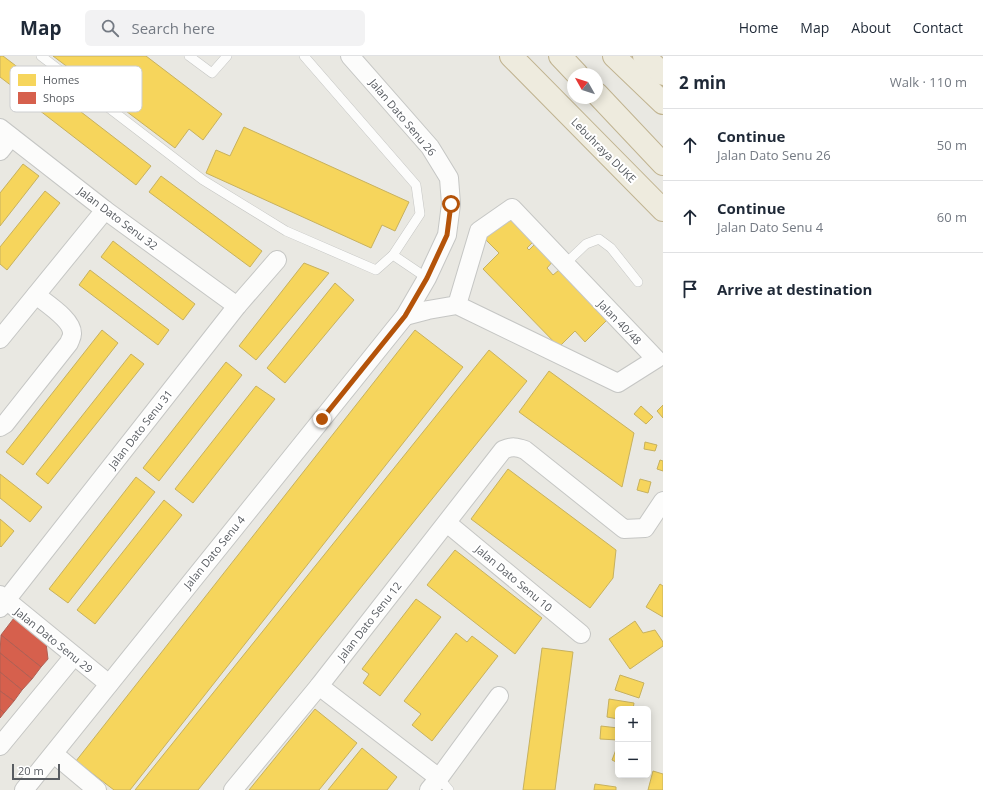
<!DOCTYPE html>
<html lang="en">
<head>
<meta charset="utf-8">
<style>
	:root { --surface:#fff; --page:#f2f2f3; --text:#1f2937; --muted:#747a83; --line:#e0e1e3 }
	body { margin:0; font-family:"Open Sans",sans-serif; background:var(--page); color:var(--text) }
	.controls { position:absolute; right:12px; bottom:12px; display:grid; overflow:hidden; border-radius:6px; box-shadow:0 2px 10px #0003 }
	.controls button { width:36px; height:36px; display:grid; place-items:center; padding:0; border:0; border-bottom:1px solid var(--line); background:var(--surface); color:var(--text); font:20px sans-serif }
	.compass { position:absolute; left:567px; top:12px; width:36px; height:36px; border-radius:50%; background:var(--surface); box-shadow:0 2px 10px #0003; rotate:309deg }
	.scale { position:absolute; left:12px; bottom:10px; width:48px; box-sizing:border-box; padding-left:4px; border:2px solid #585c61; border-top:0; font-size:11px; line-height:14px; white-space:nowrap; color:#585c61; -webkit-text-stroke:3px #fff; paint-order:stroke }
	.stop { position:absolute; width:12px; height:12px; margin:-9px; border:3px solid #b45309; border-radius:50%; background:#fff }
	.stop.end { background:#b45309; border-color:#fff; box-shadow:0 1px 4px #0008 }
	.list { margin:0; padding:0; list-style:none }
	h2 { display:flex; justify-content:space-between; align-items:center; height:52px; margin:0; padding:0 16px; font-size:17px }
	h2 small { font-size:13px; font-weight:400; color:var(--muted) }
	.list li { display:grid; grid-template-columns:26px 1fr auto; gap:12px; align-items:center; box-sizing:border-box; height:72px; padding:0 16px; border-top:1px solid var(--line) }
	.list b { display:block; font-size:15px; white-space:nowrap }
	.list p { margin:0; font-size:13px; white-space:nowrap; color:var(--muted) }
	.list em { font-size:13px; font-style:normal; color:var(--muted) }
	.icon { flex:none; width:22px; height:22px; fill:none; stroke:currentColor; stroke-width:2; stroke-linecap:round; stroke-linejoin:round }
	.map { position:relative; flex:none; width:663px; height:734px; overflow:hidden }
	header { display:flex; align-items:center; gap:24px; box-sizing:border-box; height:56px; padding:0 20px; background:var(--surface); border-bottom:1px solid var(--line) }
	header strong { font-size:19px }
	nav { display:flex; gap:22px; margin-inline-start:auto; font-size:14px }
	.search { width:280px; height:36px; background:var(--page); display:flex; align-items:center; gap:10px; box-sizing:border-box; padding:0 14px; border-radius:6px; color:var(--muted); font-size:15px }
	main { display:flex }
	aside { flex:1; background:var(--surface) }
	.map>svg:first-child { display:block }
	.homes { fill:#f6d55c; stroke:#c7b15e }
	.shops { fill:#d6604d; stroke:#b05f53 }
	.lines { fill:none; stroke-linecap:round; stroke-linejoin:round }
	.service-casing { stroke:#c5c6c4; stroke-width:10 }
	.minor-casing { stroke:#c5c6c4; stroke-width:20 }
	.motorway-casing { stroke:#c0b390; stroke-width:24 }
	.service { stroke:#fcfcfb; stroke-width:9 }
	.minor { stroke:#fcfcfb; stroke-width:18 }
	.motorway { stroke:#eeebde; stroke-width:22 }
	.route { stroke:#b45309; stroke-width:5 }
	.labels { text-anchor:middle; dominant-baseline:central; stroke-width:4; stroke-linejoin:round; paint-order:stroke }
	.street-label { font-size:11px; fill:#585c61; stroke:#fff }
	.key { fill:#fff; stroke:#cdced0; stroke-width:1 }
	.key-label { font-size:11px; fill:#585c61 }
</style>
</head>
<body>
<header>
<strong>Map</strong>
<div class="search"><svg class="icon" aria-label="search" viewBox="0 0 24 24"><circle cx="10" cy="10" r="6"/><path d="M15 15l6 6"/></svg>Search here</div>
<nav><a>Home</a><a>Map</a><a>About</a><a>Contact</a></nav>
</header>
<main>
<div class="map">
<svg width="663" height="734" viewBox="0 0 663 734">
	<rect width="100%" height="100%" fill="#e9e8e2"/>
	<g class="homes">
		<path d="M0 0H3L28 19 17 34 0 21Z"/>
		<path d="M53 0H146L222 58 203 84 189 73 175 92Z"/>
		<path d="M41 25 151 110 136 129 26 44Z"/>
		<path d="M244 71 409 146 395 175 382 169 371 192 206 117 216 94 230 100Z"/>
		<path d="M23 108 39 120 0 170V137Z"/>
		<path d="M161 120 262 195 250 211 149 136Z"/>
		<path d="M45 135 60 147 7 214 0 208V191Z"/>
		<path d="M511 158 536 183 527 192 529 194 537 186 554 204 547 212 553 219 559 214 608 263 585 286 575 275 559 291 483 213 499 197 485 183Z"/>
		<path d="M113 185 195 248 183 264 101 201Z"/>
		<path d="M304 207 329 217 256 304 239 290Z"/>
		<path d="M90 214 169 274 158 289 79 229Z"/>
		<path d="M335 227 354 244 285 327 267 312Z"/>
		<path d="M102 274 118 287 23 409 6 396Z"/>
		<path d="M415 274 463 311 130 734H114L76 705Z"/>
		<path d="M489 294 527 325 198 734H135Z"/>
		<path d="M131 298 144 308 48 428 36 418Z"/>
		<path d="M226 306 242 319 159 425 143 412Z"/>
		<path d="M549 315 634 377 622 431 519 356Z"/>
		<path d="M256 330 275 343 193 447 175 433Z"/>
		<path d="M663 349V362L657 355Z"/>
		<path d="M641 350 653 361 646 368 634 358Z"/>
		<path d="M645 386 657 389 655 395 644 393Z"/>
		<path d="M660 404 663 405V415L657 413Z"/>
		<path d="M508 413 616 494 613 522 590 552 471 463Z"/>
		<path d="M0 418 42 451 30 466 0 442Z"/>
		<path d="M136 421 155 436 68 547 49 533Z"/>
		<path d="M640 423 651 426 648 437 637 434Z"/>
		<path d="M164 444 182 459 95 568 77 554Z"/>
		<path d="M0 463 14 475 1 491 0 490Z"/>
		<path d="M455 494 542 562 515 598 427 529Z"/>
		<path d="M660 528 663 530V561L646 551Z"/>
		<path d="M416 543 441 561 380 640 363 627 369 618 362 613Z"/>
		<path d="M635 565 643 577 655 574 663 586V590L630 613 609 583Z"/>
		<path d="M456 577 467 586 472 580 498 600 432 685 412 669 421 658 404 645Z"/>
		<path d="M542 592 573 596 555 734H523Z"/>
		<path d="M620 619 644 627 639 642 615 634Z"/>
		<path d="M609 643 634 647 633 653H618V663L607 661Z"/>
		<path d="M315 653 357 687 319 734H249Z"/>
		<path d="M601 670 618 672V684L600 683Z"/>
		<path d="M617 691H618V707L612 704Z"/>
		<path d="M362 692 397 721 387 734H328Z"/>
		<path d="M653 715 663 718V734H648Z"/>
		<path d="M595 728 616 731V734H594Z"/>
	</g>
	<g class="shops">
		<path d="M14 562 46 587 48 603 41 611 1 579Z"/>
		<path d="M1 579 41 611 32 623 0 597Z"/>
		<path d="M0 597 32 623 22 634 0 616Z"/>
		<path d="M0 616 22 634 14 645 0 635Z"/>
		<path d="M0 635 14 645 4 657 0 653Z"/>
		<path d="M0 653 4 657 0 662Z"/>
	</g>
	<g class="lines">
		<defs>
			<g id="service">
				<path d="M41 0 203 124 286 175 376 214 393 199 427 222"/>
				<path d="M189 0 212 17 227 0"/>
				<path d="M304 0 416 129 420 158 393 199"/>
				<path d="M565 208 586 188 599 183 611 192 638 226"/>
				<path d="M439 722 449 734"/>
			</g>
			<g id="minor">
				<path d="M0 72 105 154 237 250"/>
				<path d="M0 95 11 81"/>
				<path d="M405 260 428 254 457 249 618 327 656 303 512 152 479 175 457 249"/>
				<path d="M0 283 105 154"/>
				<path d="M0 371 5 368 69 287C70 284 72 281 72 278 73 264 47 248 36 239"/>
				<path d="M447 467 581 578"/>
				<path d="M0 539 109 628"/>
				<path d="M0 552 237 250 277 204"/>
				<path d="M319 630 439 722"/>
				<path d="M0 690 74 600"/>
				<path d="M54 698 97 734"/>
				<path d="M24 734 405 260 427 222 447 179 451 148 449 122 430 91 350 0"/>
				<path d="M233 734 319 630 503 394C512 390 517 391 525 394L624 473 645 472 663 445"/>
				<path d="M429 734 439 722 499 640"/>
			</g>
			<g id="motorway">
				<path d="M511 0 663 154"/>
				<path d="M560 0 577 18"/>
				<path d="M614 0 663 47"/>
				<path d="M644 0 663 18"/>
				<path d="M597 38 663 108"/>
			</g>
		</defs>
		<use href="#service" class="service-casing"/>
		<use href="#minor" class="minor-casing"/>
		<use href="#motorway" class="motorway-casing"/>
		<use href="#service" class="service"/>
		<use href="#minor" class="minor"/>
		<use href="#motorway" class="motorway"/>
	</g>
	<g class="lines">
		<path class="route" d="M322 363 405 260 427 222 447 179 451 148"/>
	</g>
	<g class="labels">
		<g class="street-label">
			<text transform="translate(403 61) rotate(50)">Jalan Dato Senu 26</text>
			<text transform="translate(604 94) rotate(45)">Lebuhraya DUKE</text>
			<text transform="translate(118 162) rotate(37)">Jalan Dato Senu 32</text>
			<text transform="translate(620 266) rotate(46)">Jalan 40/48</text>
			<text transform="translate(140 373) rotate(-52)">Jalan Dato Senu 31</text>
			<text transform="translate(214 496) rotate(-51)">Jalan Dato Senu 4</text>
			<text transform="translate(514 522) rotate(40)">Jalan Dato Senu 10</text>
			<text transform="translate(369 565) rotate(-52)">Jalan Dato Senu 12</text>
			<text transform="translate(54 584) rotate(39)">Jalan Dato Senu 29</text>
		</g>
	</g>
	<rect x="10" y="10" width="132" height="46" rx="6" class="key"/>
	<rect x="18" y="18" width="18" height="12" fill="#f6d55c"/>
	<rect x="18" y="36" width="18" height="12" fill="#d6604d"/>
	<g class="key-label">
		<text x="43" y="28">Homes</text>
		<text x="43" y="46">Shops</text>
	</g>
</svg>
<div class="controls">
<button>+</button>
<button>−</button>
</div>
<svg class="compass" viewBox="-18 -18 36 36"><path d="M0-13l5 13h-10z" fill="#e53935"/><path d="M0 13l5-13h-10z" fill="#747a83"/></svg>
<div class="scale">20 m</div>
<div class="stop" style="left:451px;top:148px"></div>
<div class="stop end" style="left:322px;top:363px"></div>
</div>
<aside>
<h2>2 min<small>Walk · 110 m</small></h2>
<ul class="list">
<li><svg class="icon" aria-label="ahead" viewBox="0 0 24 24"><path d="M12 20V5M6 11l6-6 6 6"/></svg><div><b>Continue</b><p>Jalan Dato Senu 26</p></div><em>50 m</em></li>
<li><svg class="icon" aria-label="ahead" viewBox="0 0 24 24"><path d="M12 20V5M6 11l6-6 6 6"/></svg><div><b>Continue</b><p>Jalan Dato Senu 4</p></div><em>60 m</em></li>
<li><svg class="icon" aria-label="arrive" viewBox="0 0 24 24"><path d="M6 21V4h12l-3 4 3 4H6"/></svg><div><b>Arrive at destination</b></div></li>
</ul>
</aside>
</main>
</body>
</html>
